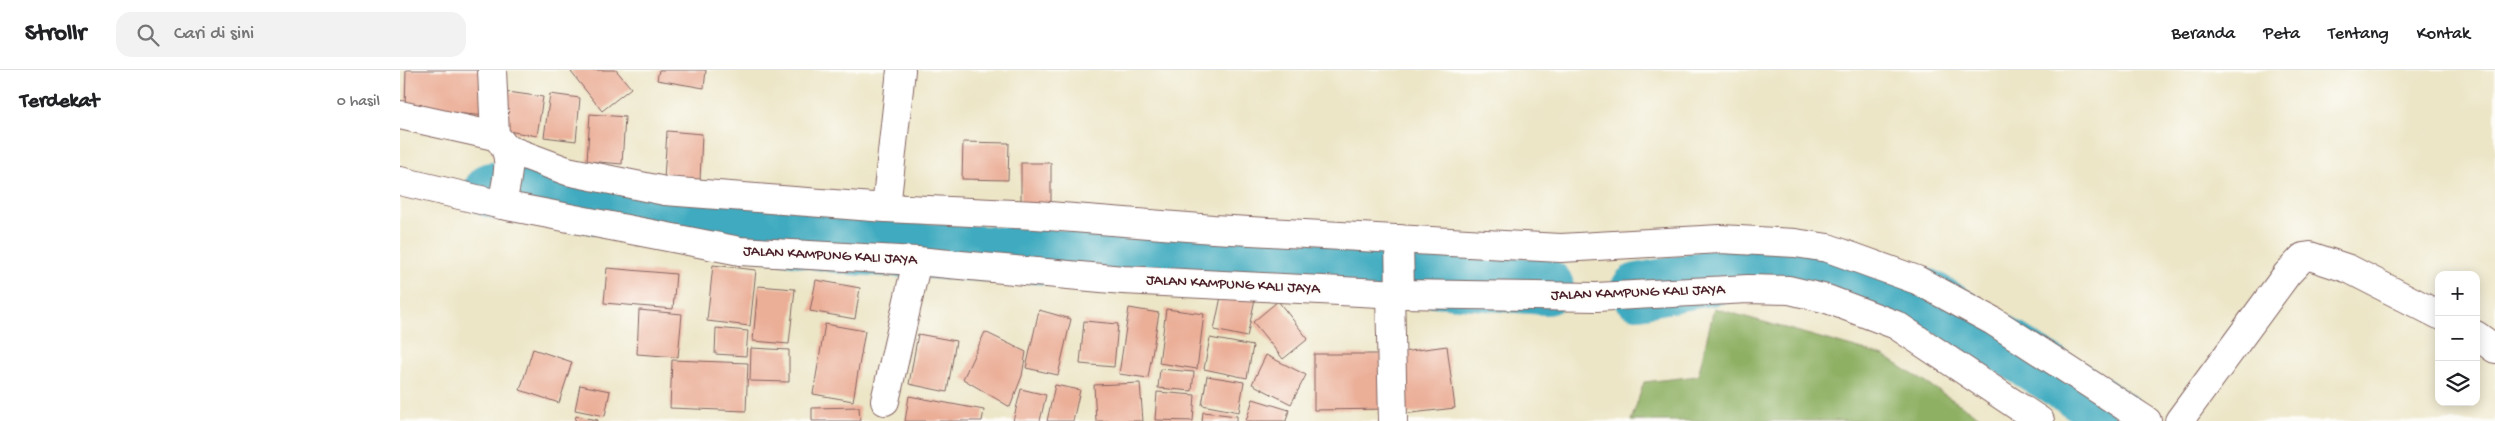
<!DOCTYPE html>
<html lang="id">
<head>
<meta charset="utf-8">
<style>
	:root { --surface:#fff; --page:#f2f2f2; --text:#202124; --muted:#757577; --line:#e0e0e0 }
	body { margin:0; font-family:"Gochi Hand",sans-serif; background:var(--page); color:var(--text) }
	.controls { position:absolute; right:15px; bottom:15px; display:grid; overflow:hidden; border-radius:10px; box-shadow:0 2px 12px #0003 }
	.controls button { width:45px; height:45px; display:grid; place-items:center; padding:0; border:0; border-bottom:1px solid var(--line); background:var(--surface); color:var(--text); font:25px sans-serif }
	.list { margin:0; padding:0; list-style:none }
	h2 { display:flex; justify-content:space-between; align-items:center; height:65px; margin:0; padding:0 20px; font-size:21px }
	h2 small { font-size:16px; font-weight:400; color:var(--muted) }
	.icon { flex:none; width:28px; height:28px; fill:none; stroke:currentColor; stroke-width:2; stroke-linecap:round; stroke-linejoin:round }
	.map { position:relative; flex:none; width:2095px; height:351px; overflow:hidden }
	header { display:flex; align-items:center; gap:30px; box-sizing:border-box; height:70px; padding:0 25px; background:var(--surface); border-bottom:1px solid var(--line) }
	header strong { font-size:24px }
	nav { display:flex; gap:28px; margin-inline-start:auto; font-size:18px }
	.search { width:350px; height:45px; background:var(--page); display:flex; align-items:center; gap:12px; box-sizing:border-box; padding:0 18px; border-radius:15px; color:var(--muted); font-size:19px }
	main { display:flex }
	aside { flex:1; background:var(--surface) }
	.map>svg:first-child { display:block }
	.forest { fill:#8eb063; stroke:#6c6847 }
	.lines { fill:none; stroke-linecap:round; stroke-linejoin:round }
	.river { stroke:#41abc0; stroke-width:56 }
	.building { fill:#ebae97 }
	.minor-casing { stroke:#836461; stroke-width:30 }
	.minor { stroke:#fff; stroke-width:28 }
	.labels { text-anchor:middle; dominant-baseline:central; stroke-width:4; stroke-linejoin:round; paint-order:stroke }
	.street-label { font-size:15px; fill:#4a1f2b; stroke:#fdfcf7 }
</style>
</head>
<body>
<header>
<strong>Strollr</strong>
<div class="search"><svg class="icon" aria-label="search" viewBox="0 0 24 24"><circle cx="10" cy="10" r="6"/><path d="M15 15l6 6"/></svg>Cari di sini</div>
<nav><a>Beranda</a><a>Peta</a><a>Tentang</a><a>Kontak</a></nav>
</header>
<main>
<aside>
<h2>Terdekat<small>0 hasil</small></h2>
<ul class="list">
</ul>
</aside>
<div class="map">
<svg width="2095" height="351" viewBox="0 0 2095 351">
	<rect width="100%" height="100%" fill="#fdfcf7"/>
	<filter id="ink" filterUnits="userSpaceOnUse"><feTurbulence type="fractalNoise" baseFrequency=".02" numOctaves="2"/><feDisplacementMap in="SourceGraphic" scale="10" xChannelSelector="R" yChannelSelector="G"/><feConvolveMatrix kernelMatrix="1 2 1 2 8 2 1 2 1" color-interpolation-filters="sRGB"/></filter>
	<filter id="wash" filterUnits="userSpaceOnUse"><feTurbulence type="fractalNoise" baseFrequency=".0096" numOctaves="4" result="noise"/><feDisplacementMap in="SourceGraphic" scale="20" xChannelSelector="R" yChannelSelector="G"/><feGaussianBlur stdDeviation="1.12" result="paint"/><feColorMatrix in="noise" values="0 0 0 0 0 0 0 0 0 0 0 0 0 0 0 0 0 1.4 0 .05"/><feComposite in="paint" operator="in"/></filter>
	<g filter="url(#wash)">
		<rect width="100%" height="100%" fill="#ece5c6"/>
		<path class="forest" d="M1314 238 1484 286 1586 351H1231L1244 312 1298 306Z"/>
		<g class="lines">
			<g class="river">
				<path d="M92 120 451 177 879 198 1146 217"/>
				<path d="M1238 221 1362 198 1526 226 1681 323 1721 351"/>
			</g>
		</g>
		<g id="blocks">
			<g class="building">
				<path d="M6 0H83L88 46 5 39Z"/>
				<path d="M174 0H216L231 18 202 41 171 2Z"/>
				<path d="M259 0H306L304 18 257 10Z"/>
				<path d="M108 22 143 27 137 66 102 60Z"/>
				<path d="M150 24 180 28 176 71 144 67Z"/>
				<path d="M190 44 225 47 222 94 187 91Z"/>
				<path d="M267 61 302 64 300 111 264 109Z"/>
				<path d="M563 72 609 73 608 110 562 109Z"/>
				<rect x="621" y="93" width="30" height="42"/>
				<path d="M313 195 356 200 350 256 307 251Z"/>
				<path d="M207 198 276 204 273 239 204 233Z"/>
				<path d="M416 210 460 218 455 249 410 241Z"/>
				<path d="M358 216 395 219 389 274 353 271Z"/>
				<path d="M822 222 855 229 847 267 814 260Z"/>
				<path d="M878 231 908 269 883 289 853 252Z"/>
				<path d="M729 238 759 243 748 308 719 304Z"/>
				<path d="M766 239 804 244 797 299 759 293Z"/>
				<path d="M239 240 282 244 278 287 237 284Z"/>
				<path d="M639 240 671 249 658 305 626 298Z"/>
				<path d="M684 251 718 254 714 297 680 294Z"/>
				<path d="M425 254 465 261 453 331 413 324Z"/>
				<path d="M316 258 348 261 346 286 315 284Z"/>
				<path d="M585 262 626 282 622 306 610 337 563 309Z"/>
				<path d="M518 264 556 271 547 322 509 314Z"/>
				<path d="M810 268 853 276 847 308 804 299Z"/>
				<path d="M1047 276 1055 338 1003 344 995 283Z"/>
				<path d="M351 278 389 280V312L350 311Z"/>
				<path d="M133 279 172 292 159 333 120 320Z"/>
				<path d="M914 284H989V339L914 340Z"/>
				<path d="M866 285 906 305 891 334 852 314Z"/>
				<path d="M272 290 348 293 346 341 270 338Z"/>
				<path d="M760 299 794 302 792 321 758 318Z"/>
				<path d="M807 306 844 312 839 342 802 335Z"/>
				<path d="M740 313 743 351H696L694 315Z"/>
				<path d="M180 315 210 321 205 346 175 340Z"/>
				<path d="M655 315 680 320 673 351H647Z"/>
				<path d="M621 319 646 325 640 351H613Z"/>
				<path d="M757 322 795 325 793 351 755 350Z"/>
				<path d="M509 326 584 340 582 351H505Z"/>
				<path d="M853 329 889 340 886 351H846Z"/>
				<path d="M459 337 460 351H412V338Z"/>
				<path d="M803 342 837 346V351H802Z"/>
				<path d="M176 346 198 350V351H175Z"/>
			</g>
		</g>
	</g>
	<g filter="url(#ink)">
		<use href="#blocks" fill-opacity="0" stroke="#836461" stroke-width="1"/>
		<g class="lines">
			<defs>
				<g id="minor">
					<path d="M92 0 95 66C117 83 106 110 102 135"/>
					<path d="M0 45 95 66"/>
					<path d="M108 79 167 101 265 121 486 138 636 145 813 159 1161 178 1320 169 1395 173 1428 178 1517 210 1593 251 1747 351"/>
					<path d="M0 111 102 135 340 181 517 191 723 210 1000 224 1196 227 1348 219 1389 220 1427 229 1496 255 1640 351"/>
					<path d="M486 138 501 0"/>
					<path d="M999 169 1000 224"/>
					<path d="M990 223 993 351"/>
					<path d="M2076 265 2095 279"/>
					<path d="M485 331 517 191"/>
					<path d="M1779 351 1887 204 1903 187 1910 186 1949 199 2039 245"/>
				</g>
			</defs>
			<use href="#minor" class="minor-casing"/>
			<use href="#minor" class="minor"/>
		</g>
	</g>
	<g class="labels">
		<g class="street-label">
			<text transform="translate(430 186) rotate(3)">JALAN KAMPUNG KALI JAYA</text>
			<text transform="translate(833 215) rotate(3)">JALAN KAMPUNG KALI JAYA</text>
			<text transform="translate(1238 223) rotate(-2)">JALAN KAMPUNG KALI JAYA</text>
		</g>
	</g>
</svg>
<div class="controls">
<button>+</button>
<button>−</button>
<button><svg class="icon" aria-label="layers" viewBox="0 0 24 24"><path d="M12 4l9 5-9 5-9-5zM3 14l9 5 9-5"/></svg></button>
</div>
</div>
</main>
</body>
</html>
